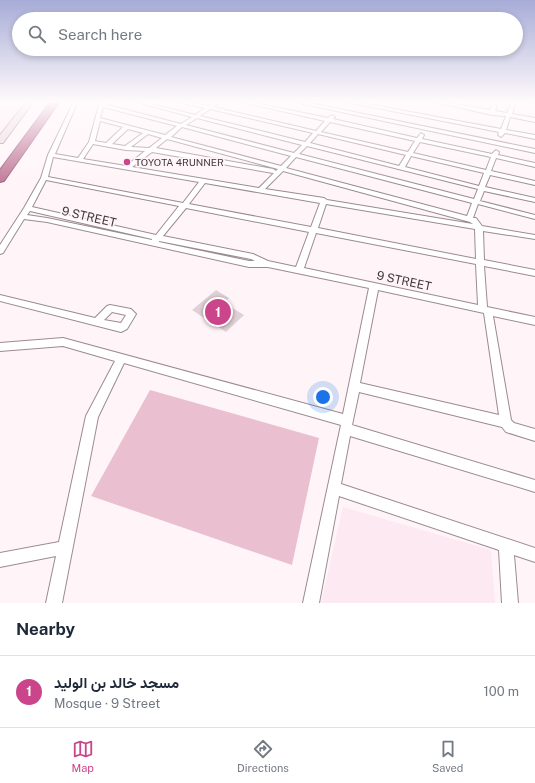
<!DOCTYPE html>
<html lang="en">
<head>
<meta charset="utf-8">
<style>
	:root { --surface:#fff; --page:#f2f2f3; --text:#1f2937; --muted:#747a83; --line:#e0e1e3; --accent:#ca4589 }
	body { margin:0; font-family:"Public Sans",Vazirmatn,sans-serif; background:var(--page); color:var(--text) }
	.you { position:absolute; left:323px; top:397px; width:14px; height:14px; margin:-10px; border:3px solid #fff; border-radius:50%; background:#1a73e8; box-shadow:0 0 0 6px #1a73e833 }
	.badge { display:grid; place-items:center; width:26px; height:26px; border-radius:50%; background:var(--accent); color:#fff; font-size:13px; font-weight:700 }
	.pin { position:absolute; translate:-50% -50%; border:2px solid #fff; box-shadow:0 1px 4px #0006 }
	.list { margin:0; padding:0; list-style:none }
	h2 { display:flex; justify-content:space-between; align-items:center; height:52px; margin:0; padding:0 16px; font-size:17px }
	h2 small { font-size:13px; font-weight:400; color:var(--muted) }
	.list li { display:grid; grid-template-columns:26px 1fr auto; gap:12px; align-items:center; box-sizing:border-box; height:72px; padding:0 16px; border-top:1px solid var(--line) }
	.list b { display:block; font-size:15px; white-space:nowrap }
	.list p { margin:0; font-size:13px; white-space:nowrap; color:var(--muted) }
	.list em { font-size:13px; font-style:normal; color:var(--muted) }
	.icon { flex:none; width:22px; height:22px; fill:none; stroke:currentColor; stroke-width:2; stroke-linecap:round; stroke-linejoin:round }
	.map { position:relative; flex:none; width:535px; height:603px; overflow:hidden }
	.search { position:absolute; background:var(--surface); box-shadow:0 2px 6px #0003; left:12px; right:12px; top:12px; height:44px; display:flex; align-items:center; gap:10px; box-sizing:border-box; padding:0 14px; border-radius:22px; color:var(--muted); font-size:15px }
	.sheet { height:124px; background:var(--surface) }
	nav { display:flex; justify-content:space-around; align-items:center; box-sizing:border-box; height:56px; border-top:1px solid var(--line); background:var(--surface); font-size:11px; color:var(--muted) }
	nav a { display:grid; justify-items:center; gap:2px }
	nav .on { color:var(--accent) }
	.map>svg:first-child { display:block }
	.built { fill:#fde9f1 }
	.green { fill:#eabfd0 }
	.building { fill:#e1d0d6 }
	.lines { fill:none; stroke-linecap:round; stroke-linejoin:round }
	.street-casing { stroke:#9b8b91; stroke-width:2 }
	.secondary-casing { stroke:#9b8b91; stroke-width:2 }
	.highway-casing { stroke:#936176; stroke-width:2 }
	.street { fill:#fff; fill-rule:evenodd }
	.secondary { fill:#ecd6e0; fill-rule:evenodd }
	.highway { fill:#c17797; fill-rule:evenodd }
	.poi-dot { fill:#ca4589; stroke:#fff5f8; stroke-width:1.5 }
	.labels { text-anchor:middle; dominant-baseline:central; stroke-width:3.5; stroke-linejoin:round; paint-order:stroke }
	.far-poi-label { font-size:10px; fill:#3e383a; stroke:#fff5f8; text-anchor:start }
	.street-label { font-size:12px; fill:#3e383a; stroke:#fff5f8 }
</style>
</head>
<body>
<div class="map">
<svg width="535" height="603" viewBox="0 0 535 603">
	<rect width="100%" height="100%" fill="#fff5f8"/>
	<g class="built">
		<path d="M0 101H17L22 106 0 133Z"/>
		<path d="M343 507 491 550 495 603H321Z"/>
	</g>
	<path class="green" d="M150 390 319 438 292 565 91 496Z"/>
	<path class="building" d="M216 290 229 298 224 303 244 315 226 332 192 310Z"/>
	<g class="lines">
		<defs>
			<g id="street">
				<path d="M74 101H78L55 154 78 158 89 142 100 101H104V104L181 124 192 117 133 101H140L195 115 205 108 179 102V101H186L208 106 216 101H221L213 107 316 131 325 121 238 101H245L328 118 332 115 335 117 333 119 417 138 421 133 424 135 422 139 492 154 496 150 499 152 498 155 535 163V167L496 158 491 171 535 181V185L490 175 485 187 535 198V202L484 191 480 201 535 215V219L478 204 473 218H476L482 226 535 235V239L483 231 484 260 535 270V276L484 266 487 307 535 317V325L493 316 511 420 514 423 535 429V441L506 432 502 427 359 392 352 425 535 480V492L350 436 341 484 535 548V562L514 555 518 603H502L499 550 339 496 319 603H303L341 425 124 363 98 417 62 603H46L56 556 0 567V553L59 542 86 416 115 361 63 346 0 351V343L63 338 343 414 369 288 268 267H249L47 222 24 219 3 253 0 254V245L24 208 41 178 48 155ZM103 107 177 126 165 135 100 118ZM210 109 313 133 305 142 200 116ZM197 118 302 145 294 153 186 125ZM100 121 123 127 106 143 95 141ZM330 122 415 141 408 152 321 132ZM182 127 291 156 281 166 171 137ZM128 129 143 133 125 146 112 144ZM148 134 162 138 149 148 131 147ZM318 134 406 155 399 166 310 143ZM167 139 278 169 276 171 273 169 156 148ZM420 142 491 157 486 170 413 153ZM93 144 126 150 145 151 126 166 83 159ZM307 146 478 189 474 199 299 154ZM152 152 273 173H274L259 188 132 167ZM411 156 484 173 479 186 405 167ZM53 157 199 182 183 203 48 177ZM296 157 472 203 467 216 286 168ZM283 171 470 222 473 224 327 200 324 198 265 189ZM46 180 179 206 156 235 32 207ZM205 183 320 203 311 227 189 204ZM326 204 475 229 476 259 318 228ZM186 208 309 232 296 267 268 261 253 254 163 236ZM30 211 152 239V240L47 218 27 215ZM316 233 476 264 478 305 304 268ZM159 241 251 259 255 261H249L159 242ZM378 290 484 313 499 415 360 383Z"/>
				<path d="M292 101H300L535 149V153L294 102Z"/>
				<path d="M344 101H352L501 129 506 116 492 115 431 101H439L490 110 494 101H498L495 111 507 113 512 101H516L512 114 535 118V122L510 117 506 130 535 135V139L505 133 501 137 498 135 499 132 346 102Z"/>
				<path d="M0 295 95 318 107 306 110 305 131 309 136 314 127 329 121 332 0 301ZM112 312 126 315 121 323 104 320Z"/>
			</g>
			<g id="secondary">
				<path d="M27 101H34L3 143H0V135Z"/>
				<path d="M529 101H535V103L531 102Z"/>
			</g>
			<path id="highway" d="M51 101H60L4 181 0 182V170Z"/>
		</defs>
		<use href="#street" class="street-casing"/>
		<use href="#secondary" class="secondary-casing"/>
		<use href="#highway" class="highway-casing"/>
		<use href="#street" class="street"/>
		<use href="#secondary" class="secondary"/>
		<use href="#highway" class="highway"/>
	</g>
	<linearGradient id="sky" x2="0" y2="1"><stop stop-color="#a7acd7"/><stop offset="0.55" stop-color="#fffafc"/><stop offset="1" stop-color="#fffafc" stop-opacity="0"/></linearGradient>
	<rect width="535" height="185" fill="url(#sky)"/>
	<circle class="poi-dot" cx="127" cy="162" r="4"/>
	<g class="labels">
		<g class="far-poi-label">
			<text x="135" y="162">TOYOTA 4RUNNER</text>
		</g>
		<g class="street-label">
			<text transform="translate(89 217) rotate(13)">9 STREET</text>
			<text transform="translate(404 281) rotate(12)">9 STREET</text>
		</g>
	</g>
</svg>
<div class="you"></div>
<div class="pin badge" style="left:218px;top:312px">1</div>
<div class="search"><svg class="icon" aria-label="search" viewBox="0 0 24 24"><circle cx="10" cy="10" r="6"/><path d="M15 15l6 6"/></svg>Search here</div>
</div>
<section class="sheet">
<h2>Nearby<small></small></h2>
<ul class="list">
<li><span class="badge">1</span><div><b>مسجد خالد بن الوليد</b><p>Mosque · 9 Street</p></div><em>100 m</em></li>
</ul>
</section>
<nav>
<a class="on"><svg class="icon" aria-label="map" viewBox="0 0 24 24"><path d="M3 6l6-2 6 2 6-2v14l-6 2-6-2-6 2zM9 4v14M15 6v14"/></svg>Map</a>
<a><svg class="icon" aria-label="directions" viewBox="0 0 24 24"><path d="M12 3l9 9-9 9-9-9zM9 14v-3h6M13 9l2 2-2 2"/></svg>Directions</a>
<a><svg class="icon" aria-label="saved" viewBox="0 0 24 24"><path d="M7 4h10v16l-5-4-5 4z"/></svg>Saved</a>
</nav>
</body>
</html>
